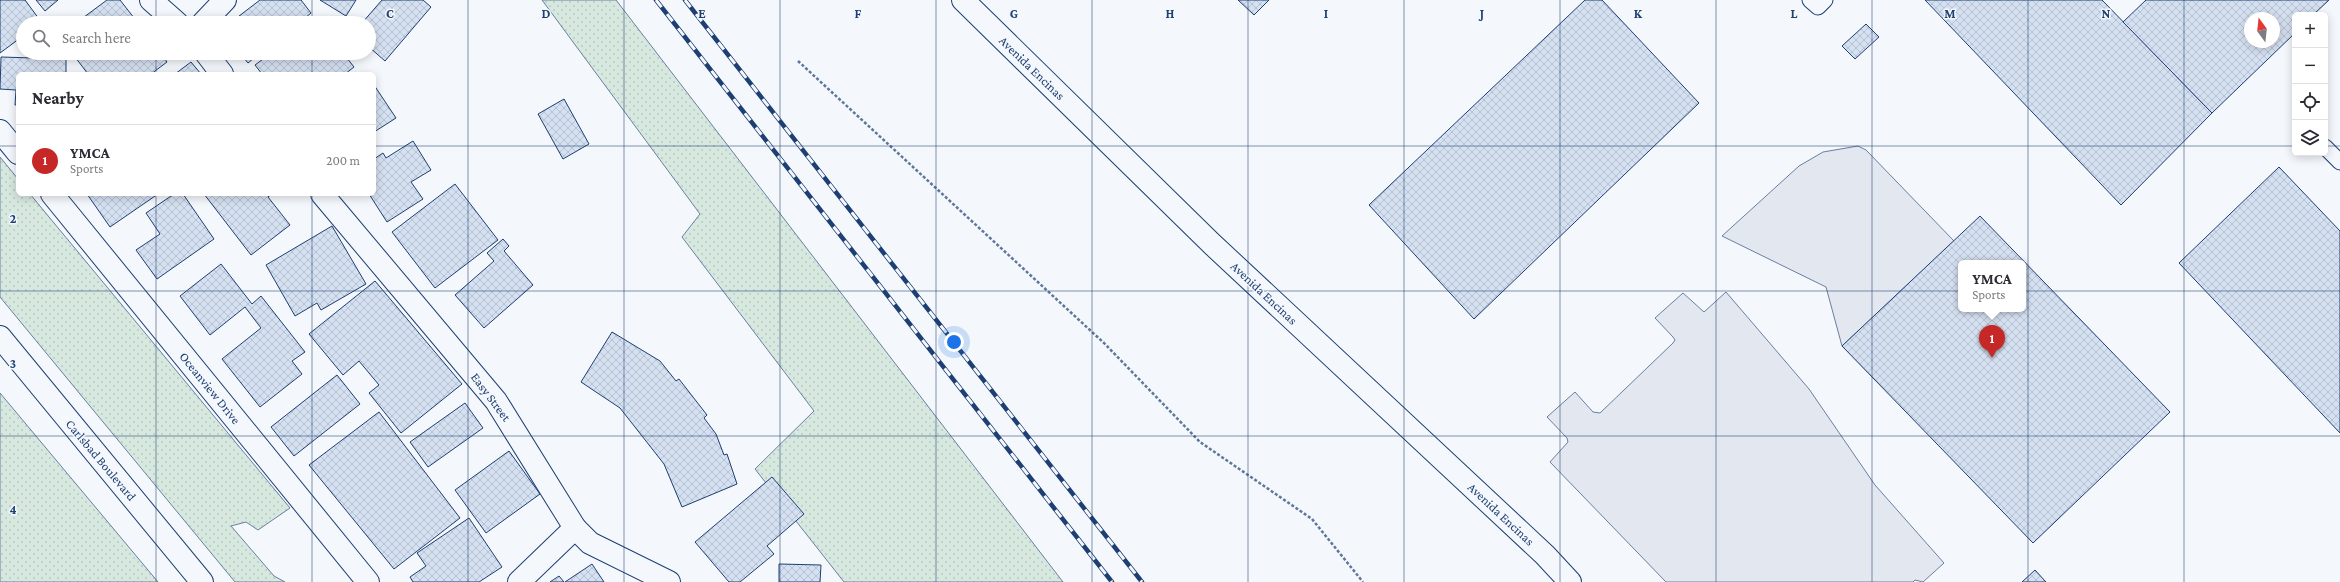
<!DOCTYPE html>
<html lang="en">
<head>
<meta charset="utf-8">
<style>
	:root { --surface:#fff; --page:#f2f2f3; --text:#2b2b33; --muted:#7c7c81; --line:#e1e1e2; --accent:#c62828 }
	body { margin:0; font-family:"Crimson Pro",serif; background:var(--page); color:var(--text) }
	.controls { position:absolute; right:12px; top:12px; display:grid; overflow:hidden; border-radius:6px; box-shadow:0 2px 10px #0003 }
	.controls button { width:36px; height:36px; display:grid; place-items:center; padding:0; border:0; border-bottom:1px solid var(--line); background:var(--surface); color:var(--text); font:20px sans-serif }
	.compass { position:absolute; left:2244px; top:12px; width:36px; height:36px; border-radius:50%; background:var(--surface); box-shadow:0 2px 10px #0003; rotate:345deg }
	.you { position:absolute; left:954px; top:342px; width:14px; height:14px; margin:-10px; border:3px solid #fff; border-radius:50%; background:#1a73e8; box-shadow:0 0 0 6px #1a73e833 }
	.badge { display:grid; place-items:center; width:26px; height:26px; border-radius:50%; background:var(--accent); color:#fff; font-size:13px; font-weight:700 }
	.pin { position:absolute; translate:-50% -33px; filter:drop-shadow(0 1px 2px #0008) }
	.pin::after { content:''; position:absolute; top:21px; width:14px; height:12px; background:inherit; clip-path:polygon(0 0,100% 0,50% 100%) }
	.popup { position:absolute; left:1958px; top:260px; width:68px; height:52px; box-sizing:border-box; display:grid; place-content:center; border-radius:6px; background:var(--surface); filter:drop-shadow(0 1px 3px #0005); font-size:13px; white-space:nowrap; color:var(--muted) }
	.popup b { font-size:15px; color:var(--text) }
	.popup::after { content:''; position:absolute; left:50%; top:100%; margin-left:-8px; border:8px solid transparent; border-top-color:var(--surface) }
	.list { margin:0; padding:0; list-style:none }
	h2 { display:flex; justify-content:space-between; align-items:center; height:52px; margin:0; padding:0 16px; font-size:17px }
	h2 small { font-size:13px; font-weight:400; color:var(--muted) }
	.list li { display:grid; grid-template-columns:26px 1fr auto; gap:12px; align-items:center; box-sizing:border-box; height:72px; padding:0 16px; border-top:1px solid var(--line) }
	.list b { display:block; font-size:15px; white-space:nowrap }
	.list p { margin:0; font-size:13px; white-space:nowrap; color:var(--muted) }
	.list em { font-size:13px; font-style:normal; color:var(--muted) }
	.icon { flex:none; width:22px; height:22px; fill:none; stroke:currentColor; stroke-width:2; stroke-linecap:round; stroke-linejoin:round }
	.map { position:relative; flex:none; width:2340px; height:582px; overflow:hidden }
	.search { position:absolute; background:var(--surface); box-shadow:0 2px 10px #0003; left:16px; top:16px; width:360px; height:44px; display:flex; align-items:center; gap:10px; box-sizing:border-box; padding:0 14px; border-radius:22px; color:var(--muted); font-size:15px }
	.panel { position:absolute; background:var(--surface); box-shadow:0 2px 10px #0003; left:16px; top:72px; width:360px; height:124px; border-radius:6px }
	.map>svg:first-child { display:block }
	.grass { fill:url(#grass-dots); stroke:#687fa3 }
	.parking { fill:#e3e8f0; stroke:#687fa3 }
	.building { fill:url(#building-cross-hatch); stroke:#1d3f73; fill-rule:evenodd }
	.lines { fill:none; stroke-linecap:round; stroke-linejoin:round }
	.lane-casing { stroke:#1d3f73; stroke-width:17 }
	.street-casing { stroke:#1d3f73; stroke-width:24 }
	.secondary-casing { stroke:#1d3f73; stroke-width:24 }
	.primary-casing { stroke:#1d3f73; stroke-width:24 }
	.path { stroke:#5e769c; stroke-width:2.5; stroke-dasharray:3 2; stroke-linecap:butt }
	.lane { stroke:#f4f7fb; stroke-width:15 }
	.street { stroke:#f4f7fb; stroke-width:22 }
	.secondary { stroke:#f4f7fb; stroke-width:22 }
	.primary { stroke:#f4f7fb; stroke-width:22 }
	.rail-casing { stroke:#1d3f73; stroke-width:4.5 }
	.rail { stroke:#f4f7fb; stroke-width:3; stroke-dasharray:9; stroke-linecap:butt }
	.grid { fill:none; stroke:#1d3f73; stroke-width:1; stroke-opacity:0.55 }
	.labels { text-anchor:middle; dominant-baseline:central; stroke-width:3; stroke-linejoin:round; paint-order:stroke }
	.street-label { font-size:13px; fill:#1d3f73; stroke:#f4f7fb }
	.grid-label { font-size:13px; text-anchor:middle; font-weight:bold; fill:#1d3f73; stroke:#f4f7fb; stroke-width:3; stroke-linejoin:round; paint-order:stroke }
</style>
</head>
<body>
<div class="map">
<svg width="2340" height="582" viewBox="0 0 2340 582">
	<defs>
		<pattern id="grass-dots" width="8" height="8" patternUnits="userSpaceOnUse"><rect width="8" height="8" fill="#d7e8df"/><path d="M2 2h.1M6 6h.1" fill="none" stroke="#b8c8c3" stroke-width="1.8" stroke-linecap="round"/></pattern>
		<pattern id="building-cross-hatch" width="8" height="8" patternUnits="userSpaceOnUse"><rect width="8" height="8" fill="#d5e0f0"/><path d="M0 0l8 8M0 8l8-8" fill="none" stroke="#b6c1d1"/></pattern>
	</defs>
	<rect width="100%" height="100%" fill="#f4f7fb"/>
	<g class="grass">
		<path d="M542 0H616L1063 582H844L755 469 814 411 682 237 700 214Z"/>
		<path d="M0 157 18 179V194H30L290 508 258 530 246 522 231 526 274 576 285 582H235L0 297Z"/>
		<path d="M0 393 158 582H0Z"/>
	</g>
	<g class="parking">
		<path d="M1858 146 1866 150 1954 241 1842 346 1826 287 1722 236 1799 166 1823 152Z"/>
		<path d="M1726 292 1809 389 1875 485 1944 563 1923 582 1915 580 1913 582H1666L1550 462 1568 442 1567 438 1547 417 1575 392 1593 412 1600 413 1673 343 1675 340 1673 337 1655 318 1683 293 1704 312Z"/>
	</g>
	<g class="building">
		<path d="M0 0H25L42 23H23V36L0 53Z"/>
		<path d="M36 0H58L45 11Z"/>
		<path d="M107 0H120L138 23H76Z"/>
		<path d="M260 0H301L311 13 299 23H230Z"/>
		<path d="M320 0H356L346 16Z"/>
		<path d="M382 0H423L431 7 385 61 369 47V23H362Z"/>
		<path d="M1238 0H1269L1254 15Z"/>
		<path d="M1585 0H1602L1699 103 1474 319 1369 205Z"/>
		<path d="M1925 0H2102L2212 113 2121 205Z"/>
		<path d="M2146 0H2329L2313 15H2295V33L2212 113 2123 22ZM2250 18H2274V42H2250Z"/>
		<path d="M1866 24 1879 37 1855 59 1842 46Z"/>
		<path d="M72 53H161L167 62 151 74H88Z"/>
		<path d="M240 53H260L248 63Z"/>
		<path d="M271 53H343L354 67 345 74H262L255 65Z"/>
		<path d="M1 57 66 59V74H18V105H15L16 90 0 89Z"/>
		<path d="M191 62 201 74H175Z"/>
		<path d="M374 85 396 118 374 132Z"/>
		<path d="M564 99 589 144 563 159 538 114Z"/>
		<path d="M413 141 431 170 411 182 423 199 387 222 369 194H374V159L383 153 386 158Z"/>
		<path d="M2279 167 2340 231V433L2179 263Z"/>
		<path d="M455 184 498 240 435 288 392 232Z"/>
		<path d="M87 194H158L110 227Z"/>
		<path d="M174 194H183L214 239 157 279 136 250 160 234 146 213Z"/>
		<path d="M204 194H272L268 197 290 225 251 255Z"/>
		<path d="M1980 216 2170 412 2033 543 1842 346ZM1961 263H2023V309H1961Z"/>
		<path d="M332 226 366 284 321 310 317 303 295 316 266 265Z"/>
		<path d="M503 239 509 246 504 251 533 285 484 328 455 295 494 261 487 253Z"/>
		<path d="M221 264 252 304 261 296 305 352 292 361 302 374 260 407 222 359 261 328 245 307 210 335 180 296Z"/>
		<path d="M375 281 462 384 401 433 369 393 379 385 359 361 343 375 309 334Z"/>
		<path d="M612 332 660 361 676 381 679 379 707 415 704 418 716 434 724 455 727 454 737 484 682 507 664 464 620 408 581 382Z"/>
		<path d="M337 375 360 404 294 456 271 427Z"/>
		<path d="M465 403 483 428 428 467 410 442Z"/>
		<path d="M379 412 460 518 394 569 309 465Z"/>
		<path d="M509 451 540 494 486 533 455 490Z"/>
		<path d="M772 477 804 514 767 546 774 554 740 582H729L695 542Z"/>
		<path d="M469 518 502 567 479 582H413L410 577 426 566 417 553Z"/>
		<path d="M592 564 604 582H565Z"/>
		<path d="M779 564 821 565 820 582H779Z"/>
		<path d="M2035 570 2046 582H2022Z"/>
		<path d="M559 576 564 582H550Z"/>
	</g>
	<g class="lines">
		<defs>
			<g id="lane">
				<path d="M1810 0 1818 7 1825 0"/>
				<path d="M2325 147 2340 162"/>
			</g>
			<g id="street">
				<path d="M151 0 177 23"/>
				<path d="M203 23 225 0"/>
				<path d="M206 53 222 74"/>
				<path d="M0 131 18 153"/>
				<path d="M52 194 368 582"/>
				<path d="M322 194 496 401 575 528 590 543 669 582"/>
				<path d="M519 582 575 528"/>
			</g>
			<path id="secondary" d="M963 0 1212 244 1545 555 1570 582"/>
			<path id="primary" d="M0 337 202 582"/>
		</defs>
		<use href="#lane" class="lane-casing"/>
		<use href="#street" class="street-casing"/>
		<use href="#secondary" class="secondary-casing"/>
		<use href="#primary" class="primary-casing"/>
		<path class="path" d="M798 61 1104 343 1200 442 1312 519 1363 582"/>
		<use href="#lane" class="lane"/>
		<use href="#street" class="street"/>
		<use href="#secondary" class="secondary"/>
		<use href="#primary" class="primary"/>
		<defs>
			<g id="rail">
				<path d="M656 0 1112 582"/>
				<path d="M685 0 1142 582"/>
			</g>
		</defs>
		<use href="#rail" class="rail-casing"/>
		<use href="#rail" class="rail"/>
	</g>
	<path class="grid" d="M156 0V23M312 0V23M468 0V582M624 0V582M780 0V582M936 0V582M1092 0V582M1248 0V582M1404 0V582M1560 0V582M1716 0V582M1872 0V582M2028 0V582M2184 0V582M156 53V74M312 53V74M0 146H18M374 146H2295M2325 146H2340M156 194V582M312 194V582M0 291H2340M0 436H2340"/>
	<g class="labels">
		<g class="street-label">
			<text transform="translate(1032 68) rotate(44)">Avenida Encinas</text>
			<text transform="translate(1264 293) rotate(43)">Avenida Encinas</text>
			<text transform="translate(210 388) rotate(51)">Oceanview Drive</text>
			<text transform="translate(491 397) rotate(53)">Easy Street</text>
			<text transform="translate(101 460) rotate(50)">Carlsbad Boulevard</text>
			<text transform="translate(1501 514) rotate(43)">Avenida Encinas</text>
		</g>
	</g>
	<g class="grid-label">
		<text x="390" y="18">C</text>
		<text x="546" y="18">D</text>
		<text x="702" y="18">E</text>
		<text x="858" y="18">F</text>
		<text x="1014" y="18">G</text>
		<text x="1170" y="18">H</text>
		<text x="1326" y="18">I</text>
		<text x="1482" y="18">J</text>
		<text x="1638" y="18">K</text>
		<text x="1794" y="18">L</text>
		<text x="1950" y="18">M</text>
		<text x="2106" y="18">N</text>
		<text x="13" y="223">2</text>
		<text x="13" y="368">3</text>
		<text x="13" y="514">4</text>
	</g>
</svg>
<div class="controls">
<button>+</button>
<button>−</button>
<button><svg class="icon" aria-label="locate" viewBox="0 0 24 24"><circle cx="12" cy="12" r="6"/><path d="M12 2v4M12 18v4M2 12h4M18 12h4"/></svg></button>
<button><svg class="icon" aria-label="layers" viewBox="0 0 24 24"><path d="M12 4l9 5-9 5-9-5zM3 14l9 5 9-5"/></svg></button>
</div>
<svg class="compass" viewBox="-18 -18 36 36"><path d="M0-13l5 13h-10z" fill="#e53935"/><path d="M0 13l5-13h-10z" fill="#7c7c81"/></svg>
<div class="you"></div>
<div class="pin badge" style="left:1992px;top:358px">1</div>
<div class="popup"><b>YMCA</b>Sports</div>
<div class="search"><svg class="icon" aria-label="search" viewBox="0 0 24 24"><circle cx="10" cy="10" r="6"/><path d="M15 15l6 6"/></svg>Search here</div>
<section class="panel">
<h2>Nearby<small></small></h2>
<ul class="list">
<li><span class="badge">1</span><div><b>YMCA</b><p>Sports</p></div><em>200 m</em></li>
</ul>
</section>
</div>
</body>
</html>
